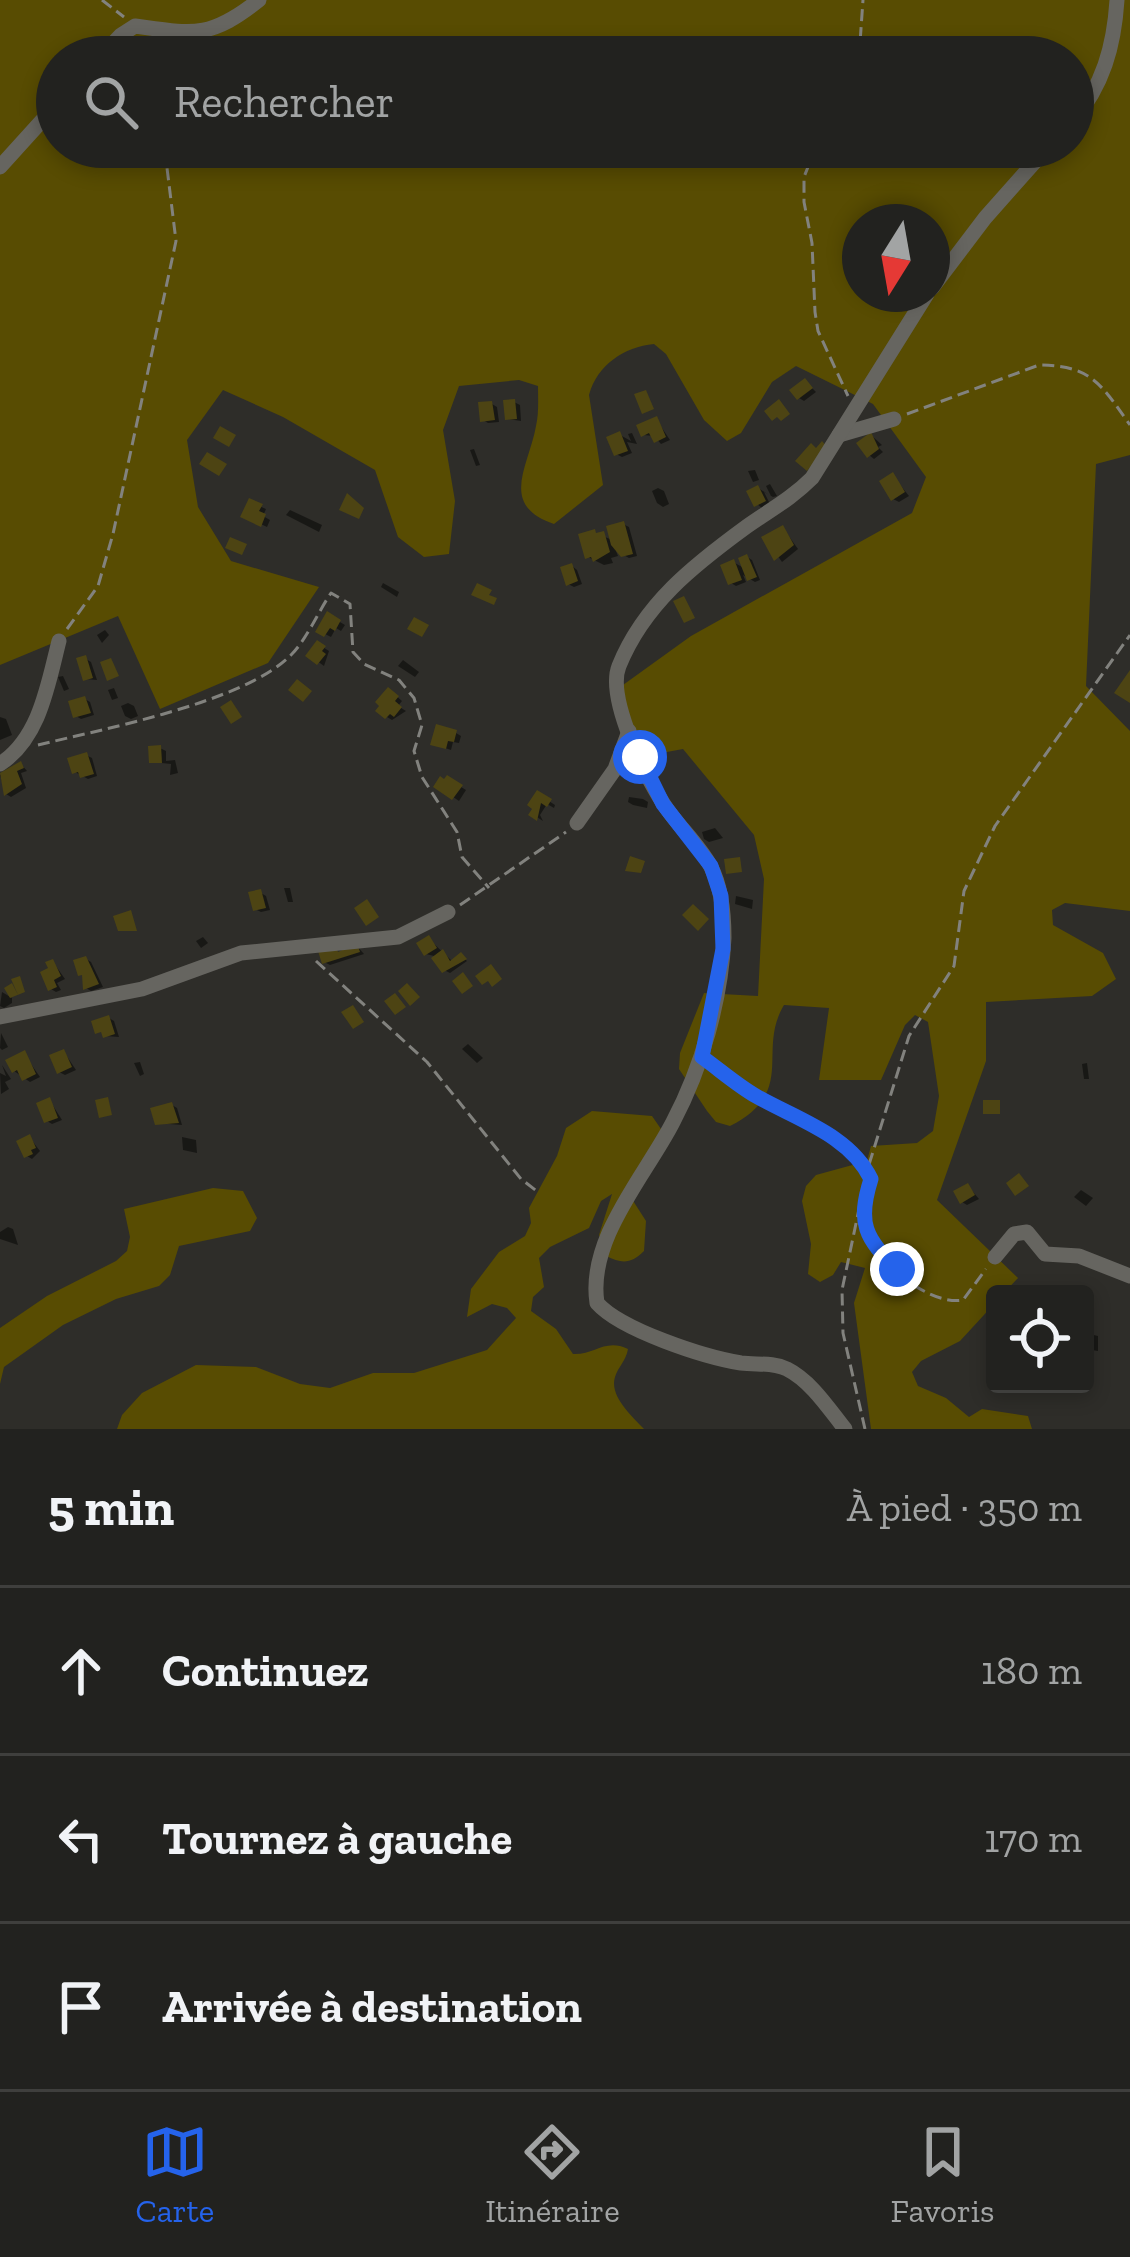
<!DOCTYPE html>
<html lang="fr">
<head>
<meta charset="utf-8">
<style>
	:root { --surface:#22221f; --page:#2a2a28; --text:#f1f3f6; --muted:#a2a4a4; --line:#3f3f3d; --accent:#2563eb }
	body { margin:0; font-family:"Zilla Slab",serif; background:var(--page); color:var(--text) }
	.controls { position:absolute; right:36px; bottom:36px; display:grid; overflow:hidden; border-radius:12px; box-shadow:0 6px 18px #0003 }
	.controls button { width:108px; height:108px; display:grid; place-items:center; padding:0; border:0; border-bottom:3px solid var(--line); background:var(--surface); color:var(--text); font:60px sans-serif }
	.compass { position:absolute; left:842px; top:204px; width:108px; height:108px; border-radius:50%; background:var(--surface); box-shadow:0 6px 18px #0003; rotate:191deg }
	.stop { position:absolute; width:36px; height:36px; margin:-27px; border:9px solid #2563eb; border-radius:50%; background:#fff }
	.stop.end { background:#2563eb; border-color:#fff; box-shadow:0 3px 12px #0008 }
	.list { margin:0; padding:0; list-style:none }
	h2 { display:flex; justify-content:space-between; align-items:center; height:156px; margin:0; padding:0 48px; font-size:51px }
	h2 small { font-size:39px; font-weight:400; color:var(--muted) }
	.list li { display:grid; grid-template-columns:78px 1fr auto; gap:36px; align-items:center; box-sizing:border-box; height:168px; padding:0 48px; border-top:3px solid var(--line) }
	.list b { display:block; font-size:45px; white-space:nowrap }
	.list em { font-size:39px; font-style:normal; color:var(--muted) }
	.icon { flex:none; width:66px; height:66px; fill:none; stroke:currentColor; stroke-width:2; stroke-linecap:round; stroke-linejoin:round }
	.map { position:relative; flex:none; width:1130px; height:1429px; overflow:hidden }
	.search { position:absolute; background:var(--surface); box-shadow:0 6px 18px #0003; left:36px; right:36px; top:36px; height:132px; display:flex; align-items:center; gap:30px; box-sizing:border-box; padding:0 42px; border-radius:66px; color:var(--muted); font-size:45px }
	.sheet { height:660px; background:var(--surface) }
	nav { display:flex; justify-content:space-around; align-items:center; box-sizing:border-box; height:168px; border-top:3px solid var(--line); background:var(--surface); font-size:33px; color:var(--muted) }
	nav a { display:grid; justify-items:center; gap:6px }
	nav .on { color:var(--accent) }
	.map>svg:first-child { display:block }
	.green { fill:#584c02; fill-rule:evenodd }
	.shadow { fill:#0007 }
	.building { fill:#4d4413 }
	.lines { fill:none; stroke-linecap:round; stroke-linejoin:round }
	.path { stroke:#82827e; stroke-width:3; stroke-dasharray:12 6; stroke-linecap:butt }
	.minor { stroke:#666560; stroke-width:15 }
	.route { stroke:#2563eb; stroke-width:15 }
</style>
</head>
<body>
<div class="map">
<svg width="1130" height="1429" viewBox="0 0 1130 1429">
	<rect width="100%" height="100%" fill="#2e2d29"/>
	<g class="green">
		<path d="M0 0H1130V455L1096 464 1086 686 1130 731V911L1065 903 1052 910 1053 925 1103 953 1116 979 1092 996 986 1002V1061L937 1200 1018 1278 1003 1294H995V1303L960 1341 921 1361 912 1372 918 1386 946 1398 969 1417 982 1409 1028 1416 1032 1429H871L854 1303 865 1268 841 1262 833 1275 820 1282 808 1274 811 1244 802 1201 806 1186 816 1175 867 1161 871 1146 917 1143 933 1131 939 1096 928 1022 915 1015 905 1025 881 1080H819L829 1008 784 1005C756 1052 798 1091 730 1126L716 1122 707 1111 679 1069 680 1053 704 993 758 996 764 879 754 835 683 749 640 757 616 690 691 636 912 513 926 477 873 404 796 366 772 382 741 433 727 441 704 420 666 354 654 344C624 347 597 365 589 395L603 485 554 524C498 505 529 466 536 426 539 413 538 399 538 386L519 380 459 386 443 430 455 501 449 554 424 557 398 537 375 470 283 417 223 390 187 440 198 507 231 561 319 587 268 663 160 709 118 616 0 665ZM57 57H1073V147H57ZM860 222H932V294H860Z"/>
		<path d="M592 1111 652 1116 661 1129 630 1196 646 1221 644 1251C631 1264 622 1264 606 1256L599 1235 612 1194 601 1201 589 1228 550 1247 539 1258 544 1287 533 1297 531 1311 556 1329 573 1354C595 1355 605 1338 628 1349 626 1361 618 1367 615 1377 609 1396 632 1416 644 1429H117L122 1415 142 1393 196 1365 256 1367 300 1384 330 1388 373 1373H414L487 1350 516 1318 507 1308 492 1304 467 1317 471 1289 499 1252 525 1236 531 1223 529 1208 557 1156 566 1128Z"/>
		<path d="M213 1188 243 1191 257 1218 250 1231 179 1246 170 1275 159 1286 116 1299 63 1325 4 1367 0 1384V1328L47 1296 116 1261 127 1251 130 1237 124 1209Z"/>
	</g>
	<g class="shadow">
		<path d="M806 382 816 392 804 401 799 398Z"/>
		<path d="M514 402 520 405 521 421 508 419Z"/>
		<path d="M492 404 497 407 499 422 488 423 483 420Z"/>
		<path d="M656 419 670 440 661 444 654 436 643 435Z"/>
		<path d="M632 433 637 444 627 442 632 453 622 457 616 454 620 435 631 441 628 434Z"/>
		<path d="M871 435 882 445 878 447 883 452 874 459 869 455Z"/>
		<path d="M474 449 480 465 476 466 470 450Z"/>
		<path d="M755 470 759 480 753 482 748 471Z"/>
		<path d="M893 476 909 496 899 502 893 499Z"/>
		<path d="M770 484 777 496 773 497 764 492 770 504 762 508 757 504 758 488 771 496 766 486Z"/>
		<path d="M658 488 664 491 669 504 663 507 657 503 652 491Z"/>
		<path d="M250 502 266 509 263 516 270 520 267 527 244 516Z"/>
		<path d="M290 510 322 525 319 532 286 515Z"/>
		<path d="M623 524 629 527 637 556 629 558 616 551 618 556 611 558 613 563 604 565 588 557 600 535 615 541Z"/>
		<path d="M783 528 798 549 782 562 765 538Z"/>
		<path d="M747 557 752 560 760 580 755 582 743 575 746 582 736 586 731 583 733 562 746 569Z"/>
		<path d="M572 566 577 570 582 584 574 587 568 584Z"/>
		<path d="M383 583 399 592 397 597 381 587Z"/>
		<path d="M328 615 345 625 341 631 336 628 331 637 319 631Z"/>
		<path d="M105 630 109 635 102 643 97 635Z"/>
		<path d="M318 644 329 651 324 666 309 655Z"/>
		<path d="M86 659 91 662 97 680 85 679Z"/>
		<path d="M403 660 419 672 415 677 398 666Z"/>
		<path d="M63 676 69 689 64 691 58 677Z"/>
		<path d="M114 688 118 698 112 700 108 690Z"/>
		<path d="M394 694 402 701 398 706 406 711 392 720 387 717Z"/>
		<path d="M85 699 90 702 94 715 81 719 76 716Z"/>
		<path d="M128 703 134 706 138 716 131 719 125 716 121 706Z"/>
		<path d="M0 717 6 719 12 735 0 740Z"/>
		<path d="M456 733 461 736 459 743 453 742 451 750 439 746Z"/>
		<path d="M160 748 166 751V761L175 760 178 773 170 775 171 764 152 762Z"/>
		<path d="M86 755 92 758 97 776 88 779 75 772Z"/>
		<path d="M21 764 27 771 21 773 26 788 11 797 6 794 0 775Z"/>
		<path d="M448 779 466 790 459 801 437 786Z"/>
		<path d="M538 794 555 805 554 808 547 804 540 815 543 821 532 814Z"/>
		<path d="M629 797 643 799 648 802 647 808 633 805 628 802Z"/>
		<path d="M715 828 723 838 709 842 704 839 702 832Z"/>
		<path d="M284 888H290L293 902H288Z"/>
		<path d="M261 893 266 896 270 910 261 912 255 909Z"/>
		<path d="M736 896 753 900 752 909 735 904Z"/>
		<path d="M203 937 208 943 201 948 196 941Z"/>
		<path d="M429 939 453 962 461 955 467 961 450 973 444 970 434 956 426 954Z"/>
		<path d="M357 946 364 954 330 965 324 962Z"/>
		<path d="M86 959 91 962 103 987 91 991 86 988Z"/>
		<path d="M53 962 65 979 57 983 61 990 56 992 51 989Z"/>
		<path d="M2 992 12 998V1003L4 1008 0 1006Z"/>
		<path d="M109 1018 114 1021 119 1037 105 1036Z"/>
		<path d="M1 1033 8 1047 2 1050 0 1048Z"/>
		<path d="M468 1044 483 1058 477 1063 462 1049Z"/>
		<path d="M64 1052 76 1070 65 1075 59 1072Z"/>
		<path d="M24 1054 40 1077 30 1082 14 1071Z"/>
		<path d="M140 1062 144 1074 140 1076 134 1063Z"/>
		<path d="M1087 1063 1089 1079H1084L1082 1064Z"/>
		<path d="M2 1065 11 1079 5 1082 9 1089 1 1094 0 1073 6 1076Z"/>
		<path d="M50 1101 62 1120 52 1124 47 1121Z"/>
		<path d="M172 1105 177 1108 182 1125 157 1123Z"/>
		<path d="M182 1137 196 1140 197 1153 183 1150Z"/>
		<path d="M30 1138 40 1151 32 1159 27 1156Z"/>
		<path d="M968 1186 979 1199 967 1205 962 1202Z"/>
		<path d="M1081 1190 1093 1198 1086 1206 1074 1197Z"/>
		<path d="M8 1227 13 1229 18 1245 0 1239V1232Z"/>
		<path d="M1085 1333 1098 1336V1351L1085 1349Z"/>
	</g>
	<g class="building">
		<path d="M805 378 813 388 797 400 789 390Z"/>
		<path d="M646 390 654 409 642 414 634 394Z"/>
		<path d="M515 399 517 419 505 420 503 400Z"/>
		<path d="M779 399 790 414 781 421 777 417 772 421 764 411Z"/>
		<path d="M492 401 495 420 480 422 478 402Z"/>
		<path d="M657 416 666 437 654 443 649 433 641 437 636 425Z"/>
		<path d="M220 426 236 435 229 447 213 438Z"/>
		<path d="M620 431 628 451 614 456 606 437Z"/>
		<path d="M871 432 879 449 867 458 856 443Z"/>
		<path d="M822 441 827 447 807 471 795 461 811 443 816 448Z"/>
		<path d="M207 452 227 464 219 476 199 464Z"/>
		<path d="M893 472 905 492 891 501 879 481Z"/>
		<path d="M758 485 766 501 754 507 746 491Z"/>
		<path d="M347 493 364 508 359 519 339 510Z"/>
		<path d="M249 498 263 504 259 511 266 514 261 527 240 517Z"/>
		<path d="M624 521 633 554 621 557 611 545 606 526Z"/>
		<path d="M783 525 794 545 774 561 761 537Z"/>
		<path d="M595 529 596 533 604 531 610 552 593 562 591 557 585 559 578 534Z"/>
		<path d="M230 537 247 544 242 555 225 548Z"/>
		<path d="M747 554 757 577 747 581 738 558Z"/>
		<path d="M734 559 742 580 728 585 720 565Z"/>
		<path d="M572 563 578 581 566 586 560 567Z"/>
		<path d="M477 583 492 590 489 595 497 598 494 605 471 595Z"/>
		<path d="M684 596 695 618 684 623 673 601Z"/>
		<path d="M327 611 341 620 335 631 330 628 324 637 315 632Z"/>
		<path d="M414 617 429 625 422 637 407 629Z"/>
		<path d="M317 640 326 646 322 651 326 654 317 665 305 656Z"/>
		<path d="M86 655 93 678 83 681 76 658Z"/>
		<path d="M111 658 119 676 107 681 100 662Z"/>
		<path d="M1130 670V703L1114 693Z"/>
		<path d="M297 679 312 691 303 702 288 690Z"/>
		<path d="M388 687 399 696 395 701 402 707 394 717 390 714 385 719 375 711 379 706 375 702Z"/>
		<path d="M85 696 91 713 73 718 68 701Z"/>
		<path d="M231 700 242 717 231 724 220 707Z"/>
		<path d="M436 724 457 730 454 742 448 741 446 749 430 745Z"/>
		<path d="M161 745 162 763H149L148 746Z"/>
		<path d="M87 752 94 774 80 778 78 772 72 774 67 758Z"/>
		<path d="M21 761 24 768 17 771 22 784 4 796 0 773Z"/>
		<path d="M447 775 463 785 452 800 433 787 440 776 444 779Z"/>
		<path d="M537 790 552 799 547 807 541 803 537 821 528 815 532 809 527 805Z"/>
		<path d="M630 856 645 861 641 873 625 871Z"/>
		<path d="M740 857 742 872 726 874 724 859Z"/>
		<path d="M261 889 266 908 253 911 248 892Z"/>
		<path d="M367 899 379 917 366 926 354 908Z"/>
		<path d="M693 904 709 919 698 931 682 915Z"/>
		<path d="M131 910 137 931H118L113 916Z"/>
		<path d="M429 935 437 948 424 956 416 943Z"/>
		<path d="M357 943 360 952 322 964 318 951 337 949 338 952Z"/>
		<path d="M443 949 450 961 461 952 467 959 442 973 431 958Z"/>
		<path d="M86 956 99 984 83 990 82 975 78 976 73 960Z"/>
		<path d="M53 959 61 976 54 980 57 987 48 991 40 972 48 968 45 962Z"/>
		<path d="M491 964 502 979 492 987 488 981 482 985 475 976Z"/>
		<path d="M463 972 473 986 462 994 452 981Z"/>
		<path d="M20 976 25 992 10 998 4 988 12 983 18 995 11 979Z"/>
		<path d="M407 983 420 997 410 1006 398 991Z"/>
		<path d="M395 993 406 1007 395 1015 384 1001Z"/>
		<path d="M353 1005 364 1022 353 1029 341 1012Z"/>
		<path d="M109 1015 115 1034 103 1038 101 1032 95 1034 91 1021Z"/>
		<path d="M64 1049 72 1067 57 1074 49 1055Z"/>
		<path d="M25 1050 36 1074 22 1081 17 1070 12 1073 5 1060Z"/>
		<path d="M50 1097 58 1118 44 1123 36 1103Z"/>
		<path d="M108 1097 112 1115 99 1118 95 1100Z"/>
		<rect x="983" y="1100" width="17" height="14"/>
		<path d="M172 1102 179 1123 155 1125 150 1108Z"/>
		<path d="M30 1134 36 1148 31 1150 33 1154 24 1158 16 1141Z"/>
		<path d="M1019 1173 1029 1186 1015 1196 1006 1183Z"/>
		<path d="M968 1183 975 1195 960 1204 953 1191Z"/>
	</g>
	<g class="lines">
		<g class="path">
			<path d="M102 0 124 17"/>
			<path d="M201 57 207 42"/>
			<path d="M859 57 863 0"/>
			<path d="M816 147 804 177V202L812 243 815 312 818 331 848 396"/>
			<path d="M907 414 1039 365C1092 365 1102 386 1130 425"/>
			<path d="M67 629 98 586 113 534 176 241 167 168 170 147"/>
			<path d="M38 745C103 729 245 702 291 655 307 639 318 612 331 593L350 604 353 652 364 664 399 680 414 698 422 725 414 751 422 777 457 832 462 857 489 888"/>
			<path d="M460 905 566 832"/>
			<path d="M316 961 427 1062 521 1179 538 1192"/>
			<path d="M713 1065C764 1103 824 1123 867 1171L871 1179C868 1188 863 1199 862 1208 859 1248 924 1307 963 1300L986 1269"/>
			<path d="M865 1429 843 1333 842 1290 867 1171 909 1036 954 966 964 891 995 826 1130 635"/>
		</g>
		<g class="minor">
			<path d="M100 57 121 35 135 26C193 34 210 39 259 0"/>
			<path d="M1073 121C1103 85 1114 47 1117 0"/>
			<path d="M0 167 57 104"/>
			<path d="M932 288 985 218 1048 147"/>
			<path d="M839 435 894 419"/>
			<path d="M0 764C40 738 48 684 59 641"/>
			<path d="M577 823 615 769 629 731"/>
			<path d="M0 1017 142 989 241 953 398 937 448 912"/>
			<path d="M995 1257 1014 1234 1027 1232 1045 1254 1079 1256 1130 1276"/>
			<path d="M845 1429C829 1409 811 1381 787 1369 772 1362 757 1365 741 1363 704 1357 621 1330 597 1303 587 1239 646 1175 673 1122 702 1067 721 1000 724 938 724 915 722 888 711 867 700 846 681 829 667 809 647 781 606 698 619 666 644 604 694 565 746 527 770 510 791 499 812 478L927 294"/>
		</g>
	</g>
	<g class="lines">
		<path class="route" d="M640 757 663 804 711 866 721 896 723 949 702 1057C720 1070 737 1085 756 1096 796 1119 850 1135 871 1179 857 1223 865 1238 897 1269"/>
	</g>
</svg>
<div class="controls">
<button><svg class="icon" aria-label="locate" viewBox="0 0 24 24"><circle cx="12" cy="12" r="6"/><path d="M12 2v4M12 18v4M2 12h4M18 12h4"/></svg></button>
</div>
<svg class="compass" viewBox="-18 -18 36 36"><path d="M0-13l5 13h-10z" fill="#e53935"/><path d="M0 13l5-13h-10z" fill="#a2a4a4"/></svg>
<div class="stop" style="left:640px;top:757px"></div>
<div class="stop end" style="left:897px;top:1269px"></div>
<div class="search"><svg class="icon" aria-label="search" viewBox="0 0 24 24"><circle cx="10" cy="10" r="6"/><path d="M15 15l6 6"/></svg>Rechercher</div>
</div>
<section class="sheet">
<h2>5 min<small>À pied · 350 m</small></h2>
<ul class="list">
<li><svg class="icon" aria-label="ahead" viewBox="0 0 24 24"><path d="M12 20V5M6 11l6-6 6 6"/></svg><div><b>Continuez</b></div><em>180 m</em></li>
<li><svg class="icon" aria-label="left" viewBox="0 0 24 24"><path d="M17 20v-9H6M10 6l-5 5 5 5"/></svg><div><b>Tournez à gauche</b></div><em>170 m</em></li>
<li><svg class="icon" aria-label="arrive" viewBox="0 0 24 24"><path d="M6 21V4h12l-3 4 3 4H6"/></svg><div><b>Arrivée à destination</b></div></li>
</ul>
</section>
<nav>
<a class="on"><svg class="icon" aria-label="map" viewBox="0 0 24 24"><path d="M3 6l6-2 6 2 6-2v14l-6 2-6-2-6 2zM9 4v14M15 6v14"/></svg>Carte</a>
<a><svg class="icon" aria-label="directions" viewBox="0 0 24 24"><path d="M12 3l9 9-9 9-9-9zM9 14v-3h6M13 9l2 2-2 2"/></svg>Itinéraire</a>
<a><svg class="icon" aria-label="saved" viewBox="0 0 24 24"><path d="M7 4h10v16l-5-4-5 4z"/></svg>Favoris</a>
</nav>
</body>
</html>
